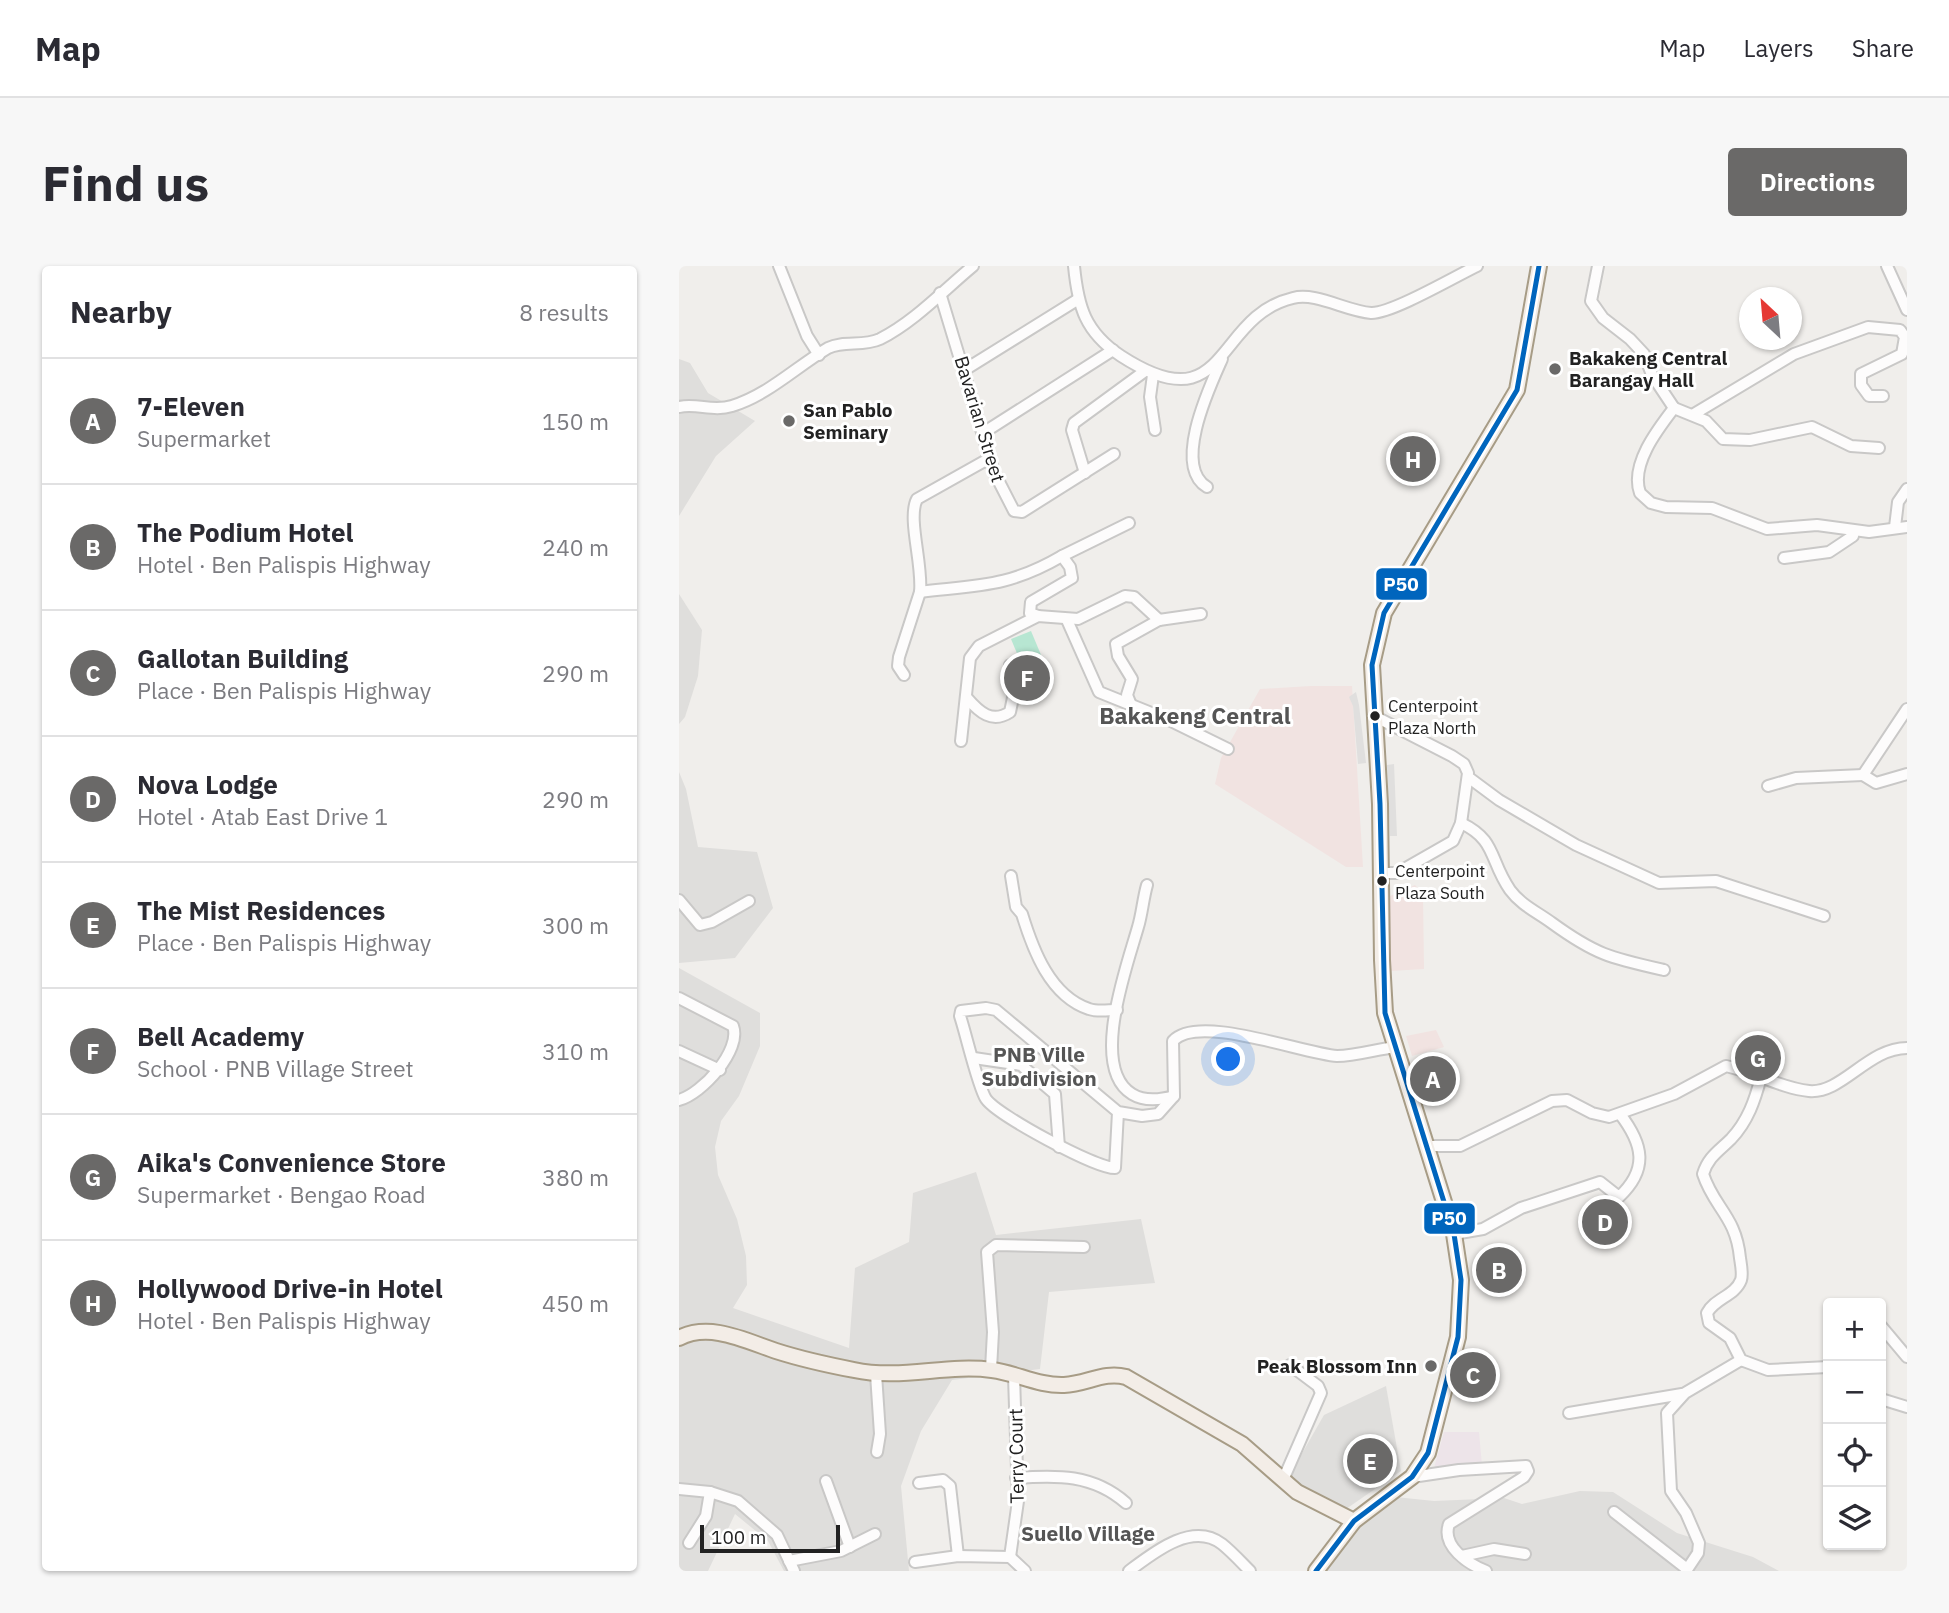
<!DOCTYPE html>
<html lang="en">
<head>
<meta charset="utf-8">
<style>
	:root { --surface:#fff; --page:#f7f7f7; --text:#2b2b33; --muted:#7c7c81; --line:#e1e1e2; --accent:#6a6968 }
	body { margin:0; font-family:"IBM Plex Sans",sans-serif; background:var(--page); color:var(--text) }
	.controls { position:absolute; right:21px; bottom:21px; display:grid; overflow:hidden; border-radius:7px; box-shadow:0 2px 5px #0004 }
	.controls button { width:63px; height:63px; display:grid; place-items:center; padding:0; border:0; border-bottom:2px solid var(--line); background:var(--surface); color:var(--text); font:35px sans-serif }
	.compass { position:absolute; left:1060px; top:21px; width:63px; height:63px; border-radius:50%; background:var(--surface); box-shadow:0 2px 5px #0004; rotate:334deg }
	.scale { position:absolute; left:21px; bottom:18px; width:140px; box-sizing:border-box; padding-left:7px; border:4px solid #222; border-top:0; font-size:19px; line-height:24px; white-space:nowrap; color:#222; -webkit-text-stroke:5px #fff; paint-order:stroke }
	.you { position:absolute; left:550px; top:794px; width:24px; height:24px; margin:-18px; border:5px solid #fff; border-radius:50%; background:#1a73e8; box-shadow:0 0 0 10px #1a73e833 }
	.badge { display:grid; place-items:center; width:46px; height:46px; border-radius:50%; background:var(--accent); color:#fff; font-size:23px; font-weight:700 }
	.pin { position:absolute; translate:-50% -50%; border:4px solid #fff; box-shadow:0 2px 7px #0006 }
	.list { margin:0; padding:0; list-style:none }
	h2 { display:flex; justify-content:space-between; align-items:center; height:91px; margin:0; padding:0 28px; font-size:30px }
	h2 small { font-size:23px; font-weight:400; color:var(--muted) }
	.list li { display:grid; grid-template-columns:46px 1fr auto; gap:21px; align-items:center; box-sizing:border-box; height:126px; padding:0 28px; border-top:2px solid var(--line) }
	.list b { display:block; font-size:26px; white-space:nowrap }
	.list p { margin:0; font-size:23px; white-space:nowrap; color:var(--muted) }
	.list em { font-size:23px; font-style:normal; color:var(--muted) }
	.icon { flex:none; width:38px; height:38px; fill:none; stroke:currentColor; stroke-width:2; stroke-linecap:round; stroke-linejoin:round }
	.map { position:relative; flex:none; width:1228px; height:1305px; overflow:hidden; border-radius:7px }
	header { display:flex; align-items:center; gap:42px; box-sizing:border-box; height:98px; padding:0 35px; background:var(--surface); border-bottom:2px solid var(--line) }
	header strong { font-size:33px }
	nav { display:flex; gap:38px; margin-inline-start:auto; font-size:24px }
	.intro { display:flex; align-items:center; justify-content:space-between; box-sizing:border-box; height:168px; padding:0 42px }
	h1 { margin:0; font-size:49px }
	.button { padding:18px 32px; border-radius:7px; background:var(--accent); color:#fff; font-size:24px; font-weight:700 }
	main { display:flex; gap:42px; padding:0 42px }
	aside { flex:1; background:var(--surface); border-radius:7px; box-shadow:0 2px 5px #0004 }
	.map>svg:first-child { display:block }
	.residential { fill:#dfdedc }
	.commercial { fill:#f1e3e1 }
	.industrial { fill:#ede4e9 }
	.pitch { fill:#b7e6d2 }
	.parking { fill:#e0dfde }
	.lines { fill:none; stroke-linecap:round; stroke-linejoin:round }
	.minor-casing { stroke:#c9c8c7; stroke-width:14 }
	.major-casing { stroke:#a79c86; stroke-width:18 }
	.minor { stroke:#fdfcfc; stroke-width:10 }
	.major { stroke:#f3ede7; stroke-width:14 }
	.bus-1-casing { stroke:#fff; stroke-width:10 }
	.bus-1 { stroke:#0065bd; stroke-width:5 }
	.poi-dot { fill:#6a6968; stroke:#fff; stroke-width:2.5 }
	.bus-dot { fill:#222; stroke:#fff; stroke-width:2.5 }
	.labels { text-anchor:middle; dominant-baseline:central; stroke-width:6; stroke-linejoin:round; paint-order:stroke }
	.bus-label { font-size:17px; fill:#222; stroke:#fff; text-anchor:start }
	.poi-label { font-size:19px; font-weight:bold; fill:#222; stroke:#fff; text-anchor:start }
	.street-label { font-size:19px; fill:#222; stroke:#fff }
	.neighbourhood-label { font-size:21px; font-weight:bold; fill:#555; stroke:#fff }
	.quarter-label { font-size:23px; font-weight:bold; fill:#555; stroke:#fff }
	.line-badge { stroke:#fff; stroke-width:2.5 }
	.badge-label { font-size:19px; text-anchor:middle; font-weight:bold; fill:#fff }
</style>
</head>
<body>
<header>
<strong>Map</strong>
<nav><a>Map</a><a>Layers</a><a>Share</a></nav>
</header>
<div class="intro"><h1>Find us</h1><a class="button">Directions</a></div>
<main>
<aside>
<h2>Nearby<small>8 results</small></h2>
<ul class="list">
<li><span class="badge">A</span><div><b>7-Eleven</b><p>Supermarket</p></div><em>150 m</em></li>
<li><span class="badge">B</span><div><b>The Podium Hotel</b><p>Hotel · Ben Palispis Highway</p></div><em>240 m</em></li>
<li><span class="badge">C</span><div><b>Gallotan Building</b><p>Place · Ben Palispis Highway</p></div><em>290 m</em></li>
<li><span class="badge">D</span><div><b>Nova Lodge</b><p>Hotel · Atab East Drive 1</p></div><em>290 m</em></li>
<li><span class="badge">E</span><div><b>The Mist Residences</b><p>Place · Ben Palispis Highway</p></div><em>300 m</em></li>
<li><span class="badge">F</span><div><b>Bell Academy</b><p>School · PNB Village Street</p></div><em>310 m</em></li>
<li><span class="badge">G</span><div><b>Aika's Convenience Store</b><p>Supermarket · Bengao Road</p></div><em>380 m</em></li>
<li><span class="badge">H</span><div><b>Hollywood Drive-in Hotel</b><p>Hotel · Ben Palispis Highway</p></div><em>450 m</em></li>
</ul>
</aside>
<div class="map">
<svg width="1228" height="1305" viewBox="0 0 1228 1305">
	<rect width="100%" height="100%" fill="#f0eeeb"/>
	<g class="residential">
		<path d="M0 93 11 97 29 127 76 155 37 190 0 250Z"/>
		<path d="M0 328 23 364 19 410 6 451 0 458Z"/>
		<path d="M0 506 7 523 19 581 78 586 94 642 56 692 0 697Z"/>
		<path d="M0 702 81 747V780L60 830 42 855 36 881 39 909 58 953 67 990 68 1019 54 1042 170 1082 176 1002 230 976 234 927 297 906 317 969 462 953 476 1017 370 1026 361 1103 273 1114 242 1165 222 1220 230 1305H105L89 1275 56 1248 29 1305H0Z"/>
		<path d="M707 1120 722 1205 667 1243 609 1212 645 1149Z"/>
		<path d="M901 1225 934 1226 998 1267 1074 1291 1100 1305H637L707 1230 755 1235 825 1232 843 1238Z"/>
	</g>
	<g class="commercial">
		<path d="M632 420H673L684 601H667L536 518 542 492 581 423Z"/>
		<path d="M736 619 744 627 745 703 712 705 709 631Z"/>
		<path d="M757 764 765 781 733 790 727 770Z"/>
	</g>
	<path class="industrial" d="M765 1166H800L803 1199 755 1202Z"/>
	<path class="pitch" d="M352 365 365 396 345 404 332 373Z"/>
	<g class="parking">
		<path d="M677 426 680 439 687 497 679 498 674 440 670 431Z"/>
		<path d="M715 498 718 570H711L708 499Z"/>
	</g>
	<g class="lines">
		<defs>
			<g id="minor">
				<path d="M100 0 128 70 140 89"/>
				<path d="M395 0C399 41 406 66 442 90 550 160 534 51 614 32 637 26 667 45 692 47 712 48 777 10 798 0"/>
				<path d="M919 0 912 35 924 52 951 73 965 88 973 109 995 142"/>
				<path d="M1208 0 1228 44"/>
				<path d="M261 27 315 206 335 245 343 246 435 188"/>
				<path d="M287 103 398 34"/>
				<path d="M474 109 471 131 476 164"/>
				<path d="M0 141C18 137 34 146 53 140 89 129 117 101 149 82 165 74 184 81 201 73 235 56 265 24 294 0"/>
				<path d="M995 142C978 164 951 199 961 227L972 237 987 241 1033 242 1088 263 1138 259 1190 266 1228 261"/>
				<path d="M995 142 1027 155 1044 173 1071 174 1133 161 1172 180 1200 182"/>
				<path d="M1015 148 1115 88 1189 61 1221 64 1226 71 1223 88 1182 108V119L1190 130H1204"/>
				<path d="M304 167 434 84"/>
				<path d="M311 192 238 233C228 252 244 298 241 326 300 319 330 321 383 290L391 301 393 312 352 336 351 347 359 350"/>
				<path d="M406 207 393 164 395 157 466 105"/>
				<path d="M528 221C493 200 531 120 543 93"/>
				<path d="M1216 261 1219 236 1228 223"/>
				<path d="M383 290 450 257"/>
				<path d="M1105 292 1150 286 1174 270 1175 265"/>
				<path d="M388 354 420 426 492 455 549 483"/>
				<path d="M225 409 219 400 220 391 241 326"/>
				<path d="M288 432C300 446 313 458 331 446L336 422 331 399"/>
				<path d="M452 439 448 429 453 413 439 390 437 378 480 354 522 348"/>
				<path d="M1228 443 1184 509 1197 517 1228 508"/>
				<path d="M695 450 773 490 785 498 789 507 782 557 774 575 718 607H703"/>
				<path d="M282 475 291 392 300 380 359 350 399 353 446 330 455 331 480 354"/>
				<path d="M789 511 820 534 897 579 980 617 1037 615 1145 650"/>
				<path d="M1089 520 1117 512 1184 509"/>
				<path d="M782 557C818 574 810 594 831 624 842 639 858 646 873 657 917 689 932 692 985 704"/>
				<path d="M332 610 337 641 343 648C354 684 371 730 410 743 418 746 429 744 438 744"/>
				<path d="M468 619C464 633 463 648 459 661 448 700 410 802 453 828 466 836 481 834 495 830"/>
				<path d="M0 634 21 659 33 656 70 635"/>
				<path d="M0 732 54 760C63 784 23 828 0 834"/>
				<path d="M0 785 41 804"/>
				<path d="M295 792 342 799 376 828 380 881"/>
				<path d="M1082 811C1076 834 1069 855 1052 873 1040 885 1029 891 1024 908 1035 942 1057 950 1061 992 1062 999 1064 1008 1062 1014 1056 1030 1036 1032 1028 1047L1030 1057 1051 1072 1062 1094 1089 1104 1149 1101"/>
				<path d="M439 846 436 902C416 902 318 849 307 833 299 821 287 768 281 750L282 745 307 742 317 744 439 846 463 850 479 848 495 830 494 775C519 747 625 788 658 790 677 790 698 783 717 781"/>
				<path d="M750 880H781L873 835 888 834 913 847 930 851 995 828 1047 800C1075 806 1102 822 1130 825 1163 828 1189 782 1228 782"/>
				<path d="M775 968 804 963 842 942 921 916 940 931C970 903 964 878 941 848"/>
				<path d="M1202 1060 1228 1091"/>
				<path d="M312 1103 314 1066 308 986 317 979 405 981"/>
				<path d="M197 1108 201 1168 198 1186"/>
				<path d="M1202 1133 1228 1141"/>
				<path d="M890 1147 1003 1128"/>
				<path d="M733 1211 780 1204 847 1200 849 1205 845 1211 770 1258C762 1280 789 1298 807 1305"/>
				<path d="M337 1212C378 1209 414 1208 447 1237"/>
				<path d="M604 1214 642 1127 639 1120 611 1099"/>
				<path d="M147 1215 171 1281"/>
				<path d="M240 1217 264 1214 271 1220 279 1290"/>
				<path d="M0 1223 31 1226 59 1235 98 1269 115 1305"/>
				<path d="M935 1246 1008 1303"/>
				<path d="M10 1277 27 1250 31 1226"/>
				<path d="M783 1290 815 1283 846 1288"/>
				<path d="M331 1291 339 1235 335 1110"/>
				<path d="M331 1291 346 1305"/>
				<path d="M110 1295 162 1285 196 1268"/>
				<path d="M236 1296 279 1290 331 1291"/>
				<path d="M450 1305C474 1287 513 1255 543 1278 553 1286 562 1296 571 1305"/>
				<path d="M1007 1305 1019 1287 1020 1277 1007 1247 992 1225 988 1147 1006 1127 1062 1094"/>
			</g>
			<g id="major">
				<path d="M0 1072C31 1056 67 1075 97 1085 122 1093 149 1099 175 1104 222 1114 267 1098 313 1104 337 1107 360 1120 385 1119 408 1118 425 1105 447 1111L563 1178 618 1226 675 1255"/>
				<path d="M637 1305 675 1255 733 1211 749 1187 779 1071 782 1014 775 968 706 747 703 694 701 538 693 399 705 347 838 124 860 0"/>
			</g>
		</defs>
		<use href="#minor" class="minor-casing"/>
		<use href="#major" class="major-casing"/>
		<use href="#minor" class="minor"/>
		<use href="#major" class="major"/>
		<defs>
			<path id="bus-1" d="M637 1305 675 1255 733 1211 749 1187 779 1071 782 1014 775 968 706 747 701 538 693 399 705 347 838 124 860 0"/>
		</defs>
		<use href="#bus-1" class="bus-1-casing"/>
		<use href="#bus-1" class="bus-1"/>
	</g>
	<g class="poi-dot">
		<circle cx="876" cy="103" r="7"/>
		<circle cx="110" cy="155" r="7"/>
		<circle cx="752" cy="1100" r="7"/>
	</g>
	<g class="bus-dot">
		<circle cx="696" cy="450" r="6"/>
		<circle cx="703" cy="615" r="6"/>
	</g>
	<g class="labels">
		<g class="bus-label">
			<text x="709" y="440">Centerpoint<tspan x="709" dy="22">Plaza North</tspan></text>
			<text x="716" y="605">Centerpoint<tspan x="716" dy="22">Plaza South</tspan></text>
		</g>
		<g class="poi-label">
			<text x="890" y="92">Bakakeng Central<tspan x="890" dy="22">Barangay Hall</tspan></text>
			<text x="124" y="144">San Pablo<tspan x="124" dy="22">Seminary</tspan></text>
			<text x="738" y="1100" text-anchor="end">Peak Blossom Inn</text>
		</g>
		<g class="street-label">
			<text transform="translate(301 153) rotate(73)">Bavarian Street</text>
			<text transform="translate(337 1190) rotate(-91)">Terry Court</text>
		</g>
		<g class="neighbourhood-label">
			<text x="360" y="788">PNB Ville<tspan x="360" dy="24">Subdivision</tspan></text>
			<text x="409" y="1267">Suello Village</text>
		</g>
		<g class="quarter-label">
			<text x="516" y="449">Bakakeng Central</text>
		</g>
	</g>
	<g class="line-badge">
		<rect x="696" y="301" width="53" height="34" rx="7" fill="#0065bd"/>
		<rect x="744" y="936" width="53" height="33" rx="7" fill="#0065bd"/>
	</g>
	<g class="badge-label">
		<text x="722" y="325">P50</text>
		<text x="770" y="959">P50</text>
	</g>
</svg>
<div class="controls">
<button>+</button>
<button>−</button>
<button><svg class="icon" aria-label="locate" viewBox="0 0 24 24"><circle cx="12" cy="12" r="6"/><path d="M12 2v4M12 18v4M2 12h4M18 12h4"/></svg></button>
<button><svg class="icon" aria-label="layers" viewBox="0 0 24 24"><path d="M12 4l9 5-9 5-9-5zM3 14l9 5 9-5"/></svg></button>
</div>
<svg class="compass" viewBox="-18 -18 36 36"><path d="M0-13l5 13h-10z" fill="#e53935"/><path d="M0 13l5-13h-10z" fill="#7c7c81"/></svg>
<div class="scale">100 m</div>
<div class="you"></div>
<div class="pin badge" style="left:754px;top:813px">A</div>
<div class="pin badge" style="left:820px;top:1004px">B</div>
<div class="pin badge" style="left:794px;top:1109px">C</div>
<div class="pin badge" style="left:926px;top:956px">D</div>
<div class="pin badge" style="left:691px;top:1195px">E</div>
<div class="pin badge" style="left:348px;top:412px">F</div>
<div class="pin badge" style="left:1079px;top:792px">G</div>
<div class="pin badge" style="left:734px;top:193px">H</div>
</div>
</main>
</body>
</html>
